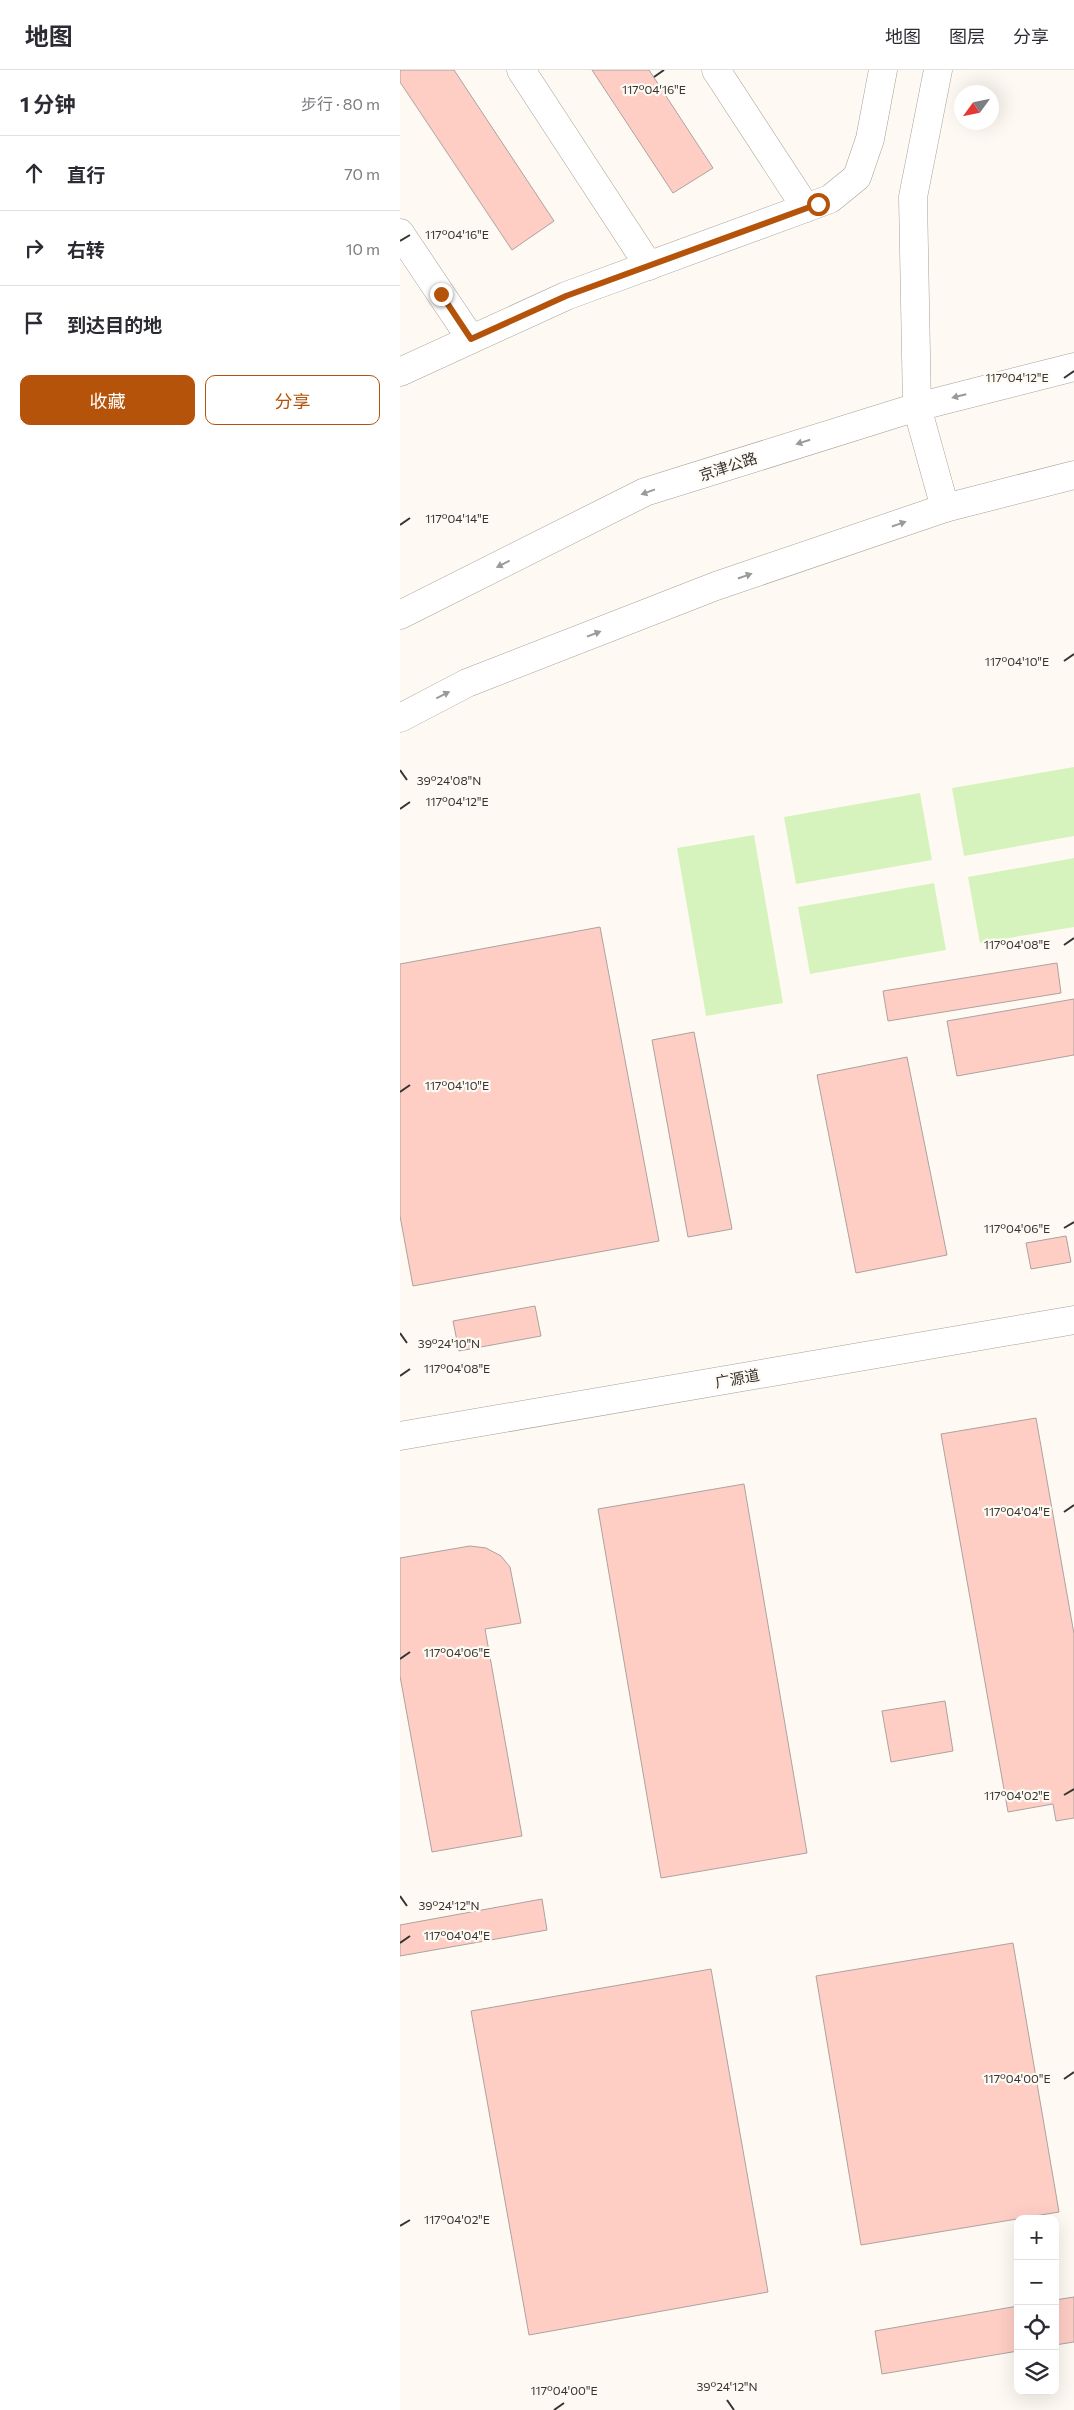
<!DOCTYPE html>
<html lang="zh">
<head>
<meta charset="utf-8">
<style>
	:root { --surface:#fff; --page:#f2f2f3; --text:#2b2b33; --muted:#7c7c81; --line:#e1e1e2; --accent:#b45309 }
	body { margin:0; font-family:Commissioner,"Noto Sans SC",sans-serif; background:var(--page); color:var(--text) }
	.controls { position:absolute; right:15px; bottom:15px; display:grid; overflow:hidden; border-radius:10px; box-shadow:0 5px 20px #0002 }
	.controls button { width:45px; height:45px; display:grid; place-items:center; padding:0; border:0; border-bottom:1px solid var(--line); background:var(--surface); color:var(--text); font:25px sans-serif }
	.compass { position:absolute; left:554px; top:15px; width:45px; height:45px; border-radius:50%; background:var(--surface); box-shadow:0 5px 20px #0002; rotate:237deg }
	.stop { position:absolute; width:15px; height:15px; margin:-11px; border:4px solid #b45309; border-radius:50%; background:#fff }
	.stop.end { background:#b45309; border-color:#fff; box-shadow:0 1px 5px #0008 }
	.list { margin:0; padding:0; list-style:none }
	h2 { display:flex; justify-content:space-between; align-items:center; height:65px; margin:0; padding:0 20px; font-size:21px }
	h2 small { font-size:16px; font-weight:400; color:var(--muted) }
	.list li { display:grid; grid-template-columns:32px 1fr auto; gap:15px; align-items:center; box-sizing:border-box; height:75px; padding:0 20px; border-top:1px solid var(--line) }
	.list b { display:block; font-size:19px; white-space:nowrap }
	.list em { font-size:16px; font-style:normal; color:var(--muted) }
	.actions { display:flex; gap:10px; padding:15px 20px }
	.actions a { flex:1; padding:11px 0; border:1px solid var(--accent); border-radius:10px; text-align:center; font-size:18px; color:var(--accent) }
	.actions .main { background:var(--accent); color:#fff }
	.icon { flex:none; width:28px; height:28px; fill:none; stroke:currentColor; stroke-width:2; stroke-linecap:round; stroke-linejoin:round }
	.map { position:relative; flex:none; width:674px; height:2340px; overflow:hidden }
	header { display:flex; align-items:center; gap:30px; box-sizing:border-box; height:70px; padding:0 25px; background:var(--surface); border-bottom:1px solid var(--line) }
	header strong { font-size:24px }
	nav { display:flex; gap:28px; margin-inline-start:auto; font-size:18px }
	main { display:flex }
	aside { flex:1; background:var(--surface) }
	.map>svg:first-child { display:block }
	.green { fill:#d7f3bd }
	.building { fill:#fecec5; stroke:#aca2a0 }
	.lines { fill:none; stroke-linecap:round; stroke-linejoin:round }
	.minor-casing { stroke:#a6a199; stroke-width:29 }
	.secondary-casing { stroke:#a6a199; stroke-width:29 }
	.trunk-casing { stroke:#a6a199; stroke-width:29 }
	.minor { stroke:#fff; stroke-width:28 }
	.secondary { stroke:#fff; stroke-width:28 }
	.trunk { stroke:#fff; stroke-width:28 }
	.oneway { fill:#9a9a98 }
	.route { stroke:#b45309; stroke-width:6 }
	.ticks { fill:none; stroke:#363431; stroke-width:2 }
	.labels { text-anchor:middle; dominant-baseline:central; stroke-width:4.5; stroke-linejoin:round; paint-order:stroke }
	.street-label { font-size:15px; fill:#363431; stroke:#fefaf3 }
	.ticks-label { font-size:12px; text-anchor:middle; fill:#363431; stroke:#fefaf3; stroke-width:4.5; stroke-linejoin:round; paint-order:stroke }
</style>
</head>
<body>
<header>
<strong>地图</strong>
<nav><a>地图</a><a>图层</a><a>分享</a></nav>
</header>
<main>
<aside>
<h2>1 分钟<small>步行 · 80 m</small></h2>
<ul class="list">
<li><svg class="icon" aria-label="ahead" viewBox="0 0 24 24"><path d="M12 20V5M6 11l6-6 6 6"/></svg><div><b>直行</b></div><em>70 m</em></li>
<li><svg class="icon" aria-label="right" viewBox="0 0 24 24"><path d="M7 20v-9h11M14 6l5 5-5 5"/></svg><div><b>右转</b></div><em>10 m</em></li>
<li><svg class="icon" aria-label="arrive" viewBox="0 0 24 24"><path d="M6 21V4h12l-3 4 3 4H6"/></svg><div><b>到达目的地</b></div></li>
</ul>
<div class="actions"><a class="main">收藏</a><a>分享</a></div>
</aside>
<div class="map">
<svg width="674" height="2340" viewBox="0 0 674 2340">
	<rect width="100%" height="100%" fill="#fefaf3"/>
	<g class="green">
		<path d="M674 697V766L564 786 552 718Z"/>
		<path d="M520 723 532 790 396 814 384 747Z"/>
		<path d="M354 765 383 933 306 946 277 778Z"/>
		<path d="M674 788V857L580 873 568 807Z"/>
		<path d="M534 813 546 880 410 904 398 837Z"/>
	</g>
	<g class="building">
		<path d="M0 0H54L154 151 112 180 0 12Z"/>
		<path d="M192 0H249L313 98 273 123Z"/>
		<path d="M200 857 259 1171 13 1216 0 1146V894Z"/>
		<path d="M657 893 661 923 488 951 483 921Z"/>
		<path d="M674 929V985L557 1006 547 951Z"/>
		<path d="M294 962 332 1159 288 1167 252 970Z"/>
		<path d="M507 987 547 1185 456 1203 417 1005Z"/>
		<path d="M666 1166 671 1192 631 1199 626 1173Z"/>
		<path d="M135 1236 141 1266 59 1281 53 1251Z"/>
		<path d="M636 1348 674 1564V1748L656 1751 653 1734 608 1742 541 1364Z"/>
		<path d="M344 1414 407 1783 261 1808 198 1439Z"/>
		<path d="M70 1476 86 1478 101 1486 110 1497 121 1553 85 1559 122 1766 32 1782 0 1606V1488Z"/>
		<path d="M545 1631 553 1681 491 1692 482 1641Z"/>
		<path d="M142 1829 147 1860 0 1886V1855Z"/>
		<path d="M613 1873 659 2142 461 2175 416 1906Z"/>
		<path d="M311 1899 368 2222 129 2265 71 1941Z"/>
		<path d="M674 2227V2272L655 2275V2230Z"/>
		<path d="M618 2236V2281L482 2304 475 2261Z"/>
	</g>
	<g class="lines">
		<defs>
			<g id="minor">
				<path d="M121 0 249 196"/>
				<path d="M316 0 406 138"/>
				<path d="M0 163 71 269"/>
				<path d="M0 302 166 226 430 129 457 107 470 69 483 0"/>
				<path d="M517 337 513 127 538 0"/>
			</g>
			<path id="secondary" d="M0 1366 674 1250"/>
			<g id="trunk">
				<path d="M517 337 545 438"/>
				<path d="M0 545 245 422 517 337 674 297"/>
				<path d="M0 648 67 613 316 516 545 438 674 405"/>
			</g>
		</defs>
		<use href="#minor" class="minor-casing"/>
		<use href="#secondary" class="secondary-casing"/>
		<use href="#trunk" class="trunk-casing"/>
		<use href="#minor" class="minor"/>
		<use href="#secondary" class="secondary"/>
		<use href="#trunk" class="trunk"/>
	</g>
	<defs><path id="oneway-solid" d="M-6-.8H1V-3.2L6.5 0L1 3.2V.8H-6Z" transform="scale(1.25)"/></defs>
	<g class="oneway">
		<use href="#oneway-solid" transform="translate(559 326) rotate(166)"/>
		<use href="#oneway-solid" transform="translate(403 372) rotate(162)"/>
		<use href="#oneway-solid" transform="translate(248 422) rotate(160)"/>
		<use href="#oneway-solid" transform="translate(499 454) rotate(-19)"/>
		<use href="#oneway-solid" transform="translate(103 494) rotate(153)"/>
		<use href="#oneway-solid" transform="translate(345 506) rotate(-19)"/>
		<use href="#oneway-solid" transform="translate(194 564) rotate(-21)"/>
		<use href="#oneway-solid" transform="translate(43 625) rotate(-27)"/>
	</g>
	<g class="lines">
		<path class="route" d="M41 224 71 269 166 226 418 134"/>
	</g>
	<path class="ticks" d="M254 7 264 0M0 171 10 165M664 308 674 301M0 455 10 448M664 591 674 584M0 700 7 710M0 739 10 732M664 875 674 868M0 1022 10 1015M664 1158 674 1152M0 1263 7 1273M0 1306 10 1299M664 1442 674 1435M0 1589 10 1582M664 1725 674 1719M0 1826 7 1836M0 1873 10 1866M664 2009 674 2002M0 2156 10 2150M327 2330 334 2340M154 2340 164 2333"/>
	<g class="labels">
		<g class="street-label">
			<text transform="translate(328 396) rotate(-18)">京津公路</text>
			<text transform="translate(337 1308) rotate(-10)">广源道</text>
		</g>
	</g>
	<g class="ticks-label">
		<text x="254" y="24">117°04'16"E</text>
		<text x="57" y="169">117°04'16"E</text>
		<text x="617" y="312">117°04'12"E</text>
		<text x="57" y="453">117°04'14"E</text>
		<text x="617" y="596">117°04'10"E</text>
		<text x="49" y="715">39°24'08"N</text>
		<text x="57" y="736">117°04'12"E</text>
		<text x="617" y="879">117°04'08"E</text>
		<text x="57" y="1020">117°04'10"E</text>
		<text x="617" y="1163">117°04'06"E</text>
		<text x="49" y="1278">39°24'10"N</text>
		<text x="57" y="1303">117°04'08"E</text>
		<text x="617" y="1446">117°04'04"E</text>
		<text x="57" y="1587">117°04'06"E</text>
		<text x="617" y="1730">117°04'02"E</text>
		<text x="49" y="1840">39°24'12"N</text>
		<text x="57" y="1870">117°04'04"E</text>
		<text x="617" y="2013">117°04'00"E</text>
		<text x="57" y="2154">117°04'02"E</text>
		<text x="327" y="2321">39°24'12"N</text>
		<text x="164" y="2325">117°04'00"E</text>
	</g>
</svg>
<div class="controls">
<button>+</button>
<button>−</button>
<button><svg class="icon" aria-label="locate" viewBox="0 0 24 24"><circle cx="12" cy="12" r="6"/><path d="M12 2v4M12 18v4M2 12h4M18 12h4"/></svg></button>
<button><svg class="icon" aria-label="layers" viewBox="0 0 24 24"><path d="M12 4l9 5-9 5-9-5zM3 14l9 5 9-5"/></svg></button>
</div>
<svg class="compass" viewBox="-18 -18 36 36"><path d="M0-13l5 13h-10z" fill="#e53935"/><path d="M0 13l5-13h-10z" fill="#7c7c81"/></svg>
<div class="stop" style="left:418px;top:134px"></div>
<div class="stop end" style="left:41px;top:224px"></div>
</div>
</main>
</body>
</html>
